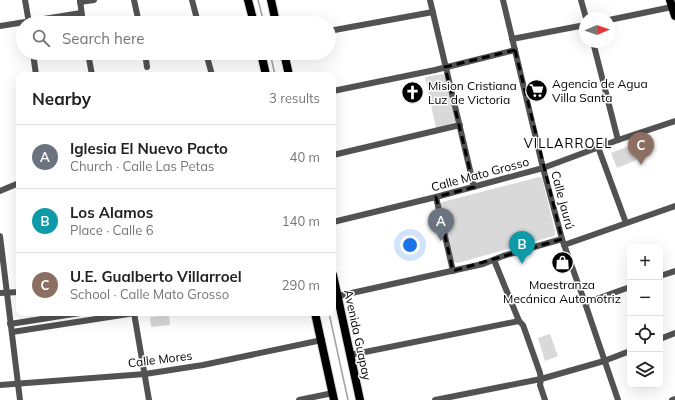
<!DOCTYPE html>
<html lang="en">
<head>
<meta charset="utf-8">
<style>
	:root { --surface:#fff; --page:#f6f6f6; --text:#222; --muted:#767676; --line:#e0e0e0; --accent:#0f766e }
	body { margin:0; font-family:Mulish,sans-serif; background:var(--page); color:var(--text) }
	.controls { position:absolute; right:12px; bottom:12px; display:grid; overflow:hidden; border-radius:8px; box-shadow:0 4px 16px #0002 }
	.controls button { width:36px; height:36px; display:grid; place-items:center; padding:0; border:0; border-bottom:1px solid var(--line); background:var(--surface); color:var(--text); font:20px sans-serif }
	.compass { position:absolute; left:579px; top:12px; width:36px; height:36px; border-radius:50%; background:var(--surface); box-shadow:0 4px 16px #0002; rotate:88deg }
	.you { position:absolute; left:410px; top:245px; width:14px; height:14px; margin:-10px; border:3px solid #fff; border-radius:50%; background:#1a73e8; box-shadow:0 0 0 6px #1a73e833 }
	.badge { display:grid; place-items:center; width:26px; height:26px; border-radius:50%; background:var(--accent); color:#fff; font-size:13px; font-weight:700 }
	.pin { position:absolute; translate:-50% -33px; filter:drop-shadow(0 1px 2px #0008) }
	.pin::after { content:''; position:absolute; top:21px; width:14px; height:12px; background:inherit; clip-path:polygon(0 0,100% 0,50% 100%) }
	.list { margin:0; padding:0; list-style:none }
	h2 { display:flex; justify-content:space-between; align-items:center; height:52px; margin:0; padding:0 16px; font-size:17px }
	h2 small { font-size:13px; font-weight:400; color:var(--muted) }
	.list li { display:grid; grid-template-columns:26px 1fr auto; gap:12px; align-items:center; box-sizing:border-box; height:64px; padding:0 16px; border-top:1px solid var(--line) }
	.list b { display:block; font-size:15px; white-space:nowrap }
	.list p { margin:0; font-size:13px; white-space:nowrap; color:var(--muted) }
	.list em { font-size:13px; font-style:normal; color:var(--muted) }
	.icon { flex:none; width:22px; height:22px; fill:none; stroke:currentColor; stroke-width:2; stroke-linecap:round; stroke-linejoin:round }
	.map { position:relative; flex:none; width:675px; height:400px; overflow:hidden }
	.search { position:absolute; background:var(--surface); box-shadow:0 4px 16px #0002; left:16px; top:16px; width:320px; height:44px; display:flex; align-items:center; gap:10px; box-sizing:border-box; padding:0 14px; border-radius:22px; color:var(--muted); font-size:15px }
	.panel { position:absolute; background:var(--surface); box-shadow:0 4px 16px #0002; left:16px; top:72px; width:320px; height:244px; border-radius:8px }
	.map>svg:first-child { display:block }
	.green { fill:#d9d9d9 }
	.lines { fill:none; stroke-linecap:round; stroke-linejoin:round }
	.stream { stroke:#a0a0a0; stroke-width:1.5 }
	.major-casing { stroke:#dbdbdb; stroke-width:10 }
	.minor { stroke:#525252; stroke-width:6 }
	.major { stroke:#000; stroke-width:8 }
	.marked { fill:none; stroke:#000; stroke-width:3; stroke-dasharray:8 5; stroke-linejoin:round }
	.labels { text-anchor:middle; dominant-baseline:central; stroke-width:3; stroke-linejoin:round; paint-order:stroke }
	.poi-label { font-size:12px; fill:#000; stroke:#fff; text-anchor:start }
	.street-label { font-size:12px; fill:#000; stroke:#fff }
	.neighbourhood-label { font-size:13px; letter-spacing:1px; fill:#000; stroke:#fff }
</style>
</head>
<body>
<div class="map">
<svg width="675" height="400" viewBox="0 0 675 400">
	<rect width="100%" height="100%" fill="#fff"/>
	<g class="green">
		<path d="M442 74 445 76 456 119 455 122 453 123 436 128 425 77Z"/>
		<path d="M634 144 639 159 617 168 611 153Z"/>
		<path d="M539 177 542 178 555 231V234L554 236 458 263 454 262 440 205 442 202Z"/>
		<path d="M169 315 170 325 151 327 150 317Z"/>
		<path d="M550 334 558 356 545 361 538 338Z"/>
	</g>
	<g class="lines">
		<g class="stream">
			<path d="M258 0 264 23"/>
			<path d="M270 53 275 75"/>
			<path d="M329 313 348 400"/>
		</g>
		<defs>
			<g id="major">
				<path d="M248 0 254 23"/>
				<path d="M271 0 276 23"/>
				<path d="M670 0 675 16"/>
				<path d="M261 53 266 75"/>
				<path d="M284 53 289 75"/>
				<path d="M333 275 360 400"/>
				<path d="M315 313 334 400"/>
			</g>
		</defs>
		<use href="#major" class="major-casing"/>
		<g class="minor">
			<path d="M25 0 29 23"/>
			<path d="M80 0 83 23"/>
			<path d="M134 0 139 23"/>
			<path d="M192 0 198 23"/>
			<path d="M430 0 474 187"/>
			<path d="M503 0 543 168 562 239 585 303 618 400"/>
			<path d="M581 0 586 18"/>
			<path d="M80 2 94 0"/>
			<path d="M609 20 672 7"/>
			<path d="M0 26 81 13"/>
			<path d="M329 31 433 12"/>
			<path d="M512 39 585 25"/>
			<path d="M593 42 618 140"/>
			<path d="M33 53 36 75"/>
			<path d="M88 53 92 75"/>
			<path d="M145 53 147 67"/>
			<path d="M206 53 212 75"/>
			<path d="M333 91 435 70 515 50"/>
			<path d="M598 147 626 223"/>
			<path d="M333 155 460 125"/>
			<path d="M0 191 19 183"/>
			<path d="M436 197 453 271"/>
			<path d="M333 222 436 197 543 168 618 140 675 121"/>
			<path d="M0 236 20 400"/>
			<path d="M564 245 675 206"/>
			<path d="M494 260 519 321 523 325 540 373 541 379 540 385 545 400"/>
			<path d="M660 276 675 271"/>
			<path d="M0 293 19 292"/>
			<path d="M338 296 483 264 503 256 562 239"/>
			<path d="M585 303 630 287"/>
			<path d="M134 313 149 400"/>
			<path d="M10 324 80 313"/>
			<path d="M12 332 135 313"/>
			<path d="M660 339 675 333"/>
			<path d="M350 355 519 321"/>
			<path d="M0 385 145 374 203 365 322 340"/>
			<path d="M299 400 333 393"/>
			<path d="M435 400 541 379 604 361 630 351"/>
			<path d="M672 400 675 399"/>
		</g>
		<use href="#major" class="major"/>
	</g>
	<path class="marked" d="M515 50 562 239 453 271 436 197 474 187 445 67Z"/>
	<defs>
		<symbol id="supermarket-disc" viewBox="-11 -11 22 22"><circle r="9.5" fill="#000" stroke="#fff"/><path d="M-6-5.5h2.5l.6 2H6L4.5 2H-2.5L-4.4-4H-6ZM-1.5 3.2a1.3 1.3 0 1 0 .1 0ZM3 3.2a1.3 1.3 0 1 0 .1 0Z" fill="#fff"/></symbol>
		<symbol id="church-disc" viewBox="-11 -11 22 22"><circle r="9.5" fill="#000" stroke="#fff"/><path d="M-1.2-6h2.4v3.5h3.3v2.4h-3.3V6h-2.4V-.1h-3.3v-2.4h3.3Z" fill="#fff"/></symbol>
		<symbol id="shop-disc" viewBox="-11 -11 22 22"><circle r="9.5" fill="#000" stroke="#fff"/><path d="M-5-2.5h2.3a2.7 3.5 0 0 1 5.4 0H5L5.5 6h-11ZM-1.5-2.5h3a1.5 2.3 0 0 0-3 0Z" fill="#fff"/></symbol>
	</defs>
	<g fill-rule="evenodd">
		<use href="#supermarket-disc" x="524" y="78" width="25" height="25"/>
		<use href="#church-disc" x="400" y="80" width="25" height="25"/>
		<use href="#shop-disc" x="550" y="250" width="25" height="25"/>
	</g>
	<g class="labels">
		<g class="poi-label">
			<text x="552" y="83">Agencia de Agua<tspan x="552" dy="14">Villa Santa</tspan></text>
			<text x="428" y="85">Mision Cristiana<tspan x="428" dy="14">Luz de Victoria</tspan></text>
			<text x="562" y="284" text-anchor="middle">Maestranza<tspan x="562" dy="14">Mecánica Automotriz</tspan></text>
		</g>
		<g class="street-label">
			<text transform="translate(480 174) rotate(-15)">Calle Mato Grosso</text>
			<text transform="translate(563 200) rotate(75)">Calle Jaurú</text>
			<text transform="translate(358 335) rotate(78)">Avenida Guapay</text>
			<text transform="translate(160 359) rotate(-7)">Calle Mores</text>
		</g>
		<g class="neighbourhood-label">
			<text x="568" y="143">VILLARROEL</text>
		</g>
	</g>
</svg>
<div class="controls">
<button>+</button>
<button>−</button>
<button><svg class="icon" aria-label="locate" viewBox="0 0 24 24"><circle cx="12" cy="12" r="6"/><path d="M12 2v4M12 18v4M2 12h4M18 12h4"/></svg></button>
<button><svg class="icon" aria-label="layers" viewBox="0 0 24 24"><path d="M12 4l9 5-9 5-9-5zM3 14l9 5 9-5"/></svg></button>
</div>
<svg class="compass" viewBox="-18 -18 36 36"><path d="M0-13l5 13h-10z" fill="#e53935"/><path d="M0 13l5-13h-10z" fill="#767676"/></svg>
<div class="you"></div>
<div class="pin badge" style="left:441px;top:241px;background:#6b7280">A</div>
<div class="pin badge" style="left:522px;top:264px;background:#0f9aa8">B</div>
<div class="pin badge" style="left:641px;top:165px;background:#8d6e63">C</div>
<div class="search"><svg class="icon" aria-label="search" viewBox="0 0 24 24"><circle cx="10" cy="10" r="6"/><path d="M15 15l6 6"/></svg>Search here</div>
<section class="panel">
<h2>Nearby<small>3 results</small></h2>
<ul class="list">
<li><span class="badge" style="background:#6b7280">A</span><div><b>Iglesia El Nuevo Pacto</b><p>Church · Calle Las Petas</p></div><em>40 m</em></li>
<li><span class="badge" style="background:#0f9aa8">B</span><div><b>Los Alamos</b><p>Place · Calle 6</p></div><em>140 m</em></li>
<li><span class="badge" style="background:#8d6e63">C</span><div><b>U.E. Gualberto Villarroel</b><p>School · Calle Mato Grosso</p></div><em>290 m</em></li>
</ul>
</section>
</div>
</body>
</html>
